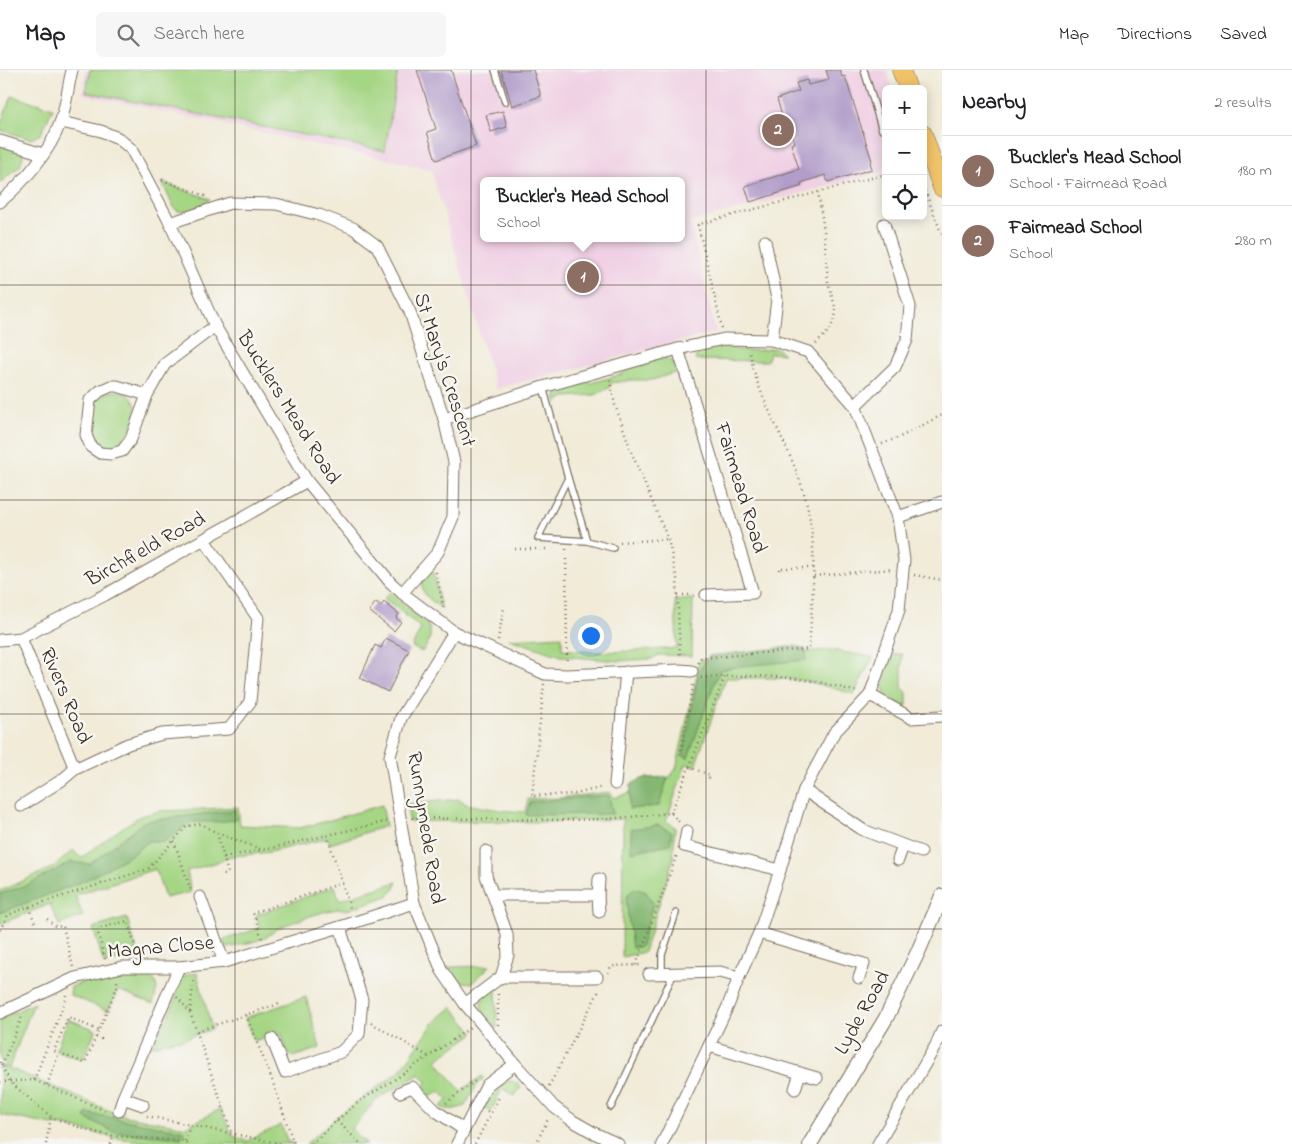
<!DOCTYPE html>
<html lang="en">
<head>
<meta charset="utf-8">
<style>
	:root { --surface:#fff; --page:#f6f6f6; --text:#202124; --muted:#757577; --line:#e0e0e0; --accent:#ea580c }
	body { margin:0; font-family:"Indie Flower",sans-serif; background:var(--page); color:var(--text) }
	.controls { position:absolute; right:15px; top:15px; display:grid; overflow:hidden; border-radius:8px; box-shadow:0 2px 12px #0003 }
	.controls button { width:45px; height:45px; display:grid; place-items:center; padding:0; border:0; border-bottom:1px solid var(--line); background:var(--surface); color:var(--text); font:25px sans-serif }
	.you { position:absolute; left:590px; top:565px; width:18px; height:18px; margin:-12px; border:4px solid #fff; border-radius:50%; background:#1a73e8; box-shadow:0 0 0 8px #1a73e833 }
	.badge { display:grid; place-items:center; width:32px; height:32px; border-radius:50%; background:var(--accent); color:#fff; font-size:16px; font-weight:700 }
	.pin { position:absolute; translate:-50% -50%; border:2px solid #fff; box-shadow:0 1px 5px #0006 }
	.popup { position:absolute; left:480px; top:107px; width:205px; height:65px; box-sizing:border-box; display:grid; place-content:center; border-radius:8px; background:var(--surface); filter:drop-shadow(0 1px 4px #0005); font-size:16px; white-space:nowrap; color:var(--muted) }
	.popup b { font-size:19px; color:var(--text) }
	.popup::after { content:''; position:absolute; left:50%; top:100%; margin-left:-10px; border:10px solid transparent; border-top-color:var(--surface) }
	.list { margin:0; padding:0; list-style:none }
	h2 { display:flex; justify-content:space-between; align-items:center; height:65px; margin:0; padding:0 20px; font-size:21px }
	h2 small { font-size:16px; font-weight:400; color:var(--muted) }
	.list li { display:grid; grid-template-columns:32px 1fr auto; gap:15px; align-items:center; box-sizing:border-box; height:70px; padding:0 20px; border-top:1px solid var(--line) }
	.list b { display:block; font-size:19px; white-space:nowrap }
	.list p { margin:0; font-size:16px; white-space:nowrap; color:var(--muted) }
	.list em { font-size:16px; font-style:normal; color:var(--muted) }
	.icon { flex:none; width:28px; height:28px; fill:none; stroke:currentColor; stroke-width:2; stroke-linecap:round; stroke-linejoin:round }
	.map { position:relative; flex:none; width:942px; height:1074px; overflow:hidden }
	header { display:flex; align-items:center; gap:30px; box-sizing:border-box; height:70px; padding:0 25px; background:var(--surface); border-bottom:1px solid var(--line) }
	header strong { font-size:24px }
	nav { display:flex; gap:28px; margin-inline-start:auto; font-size:18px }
	.search { width:350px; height:45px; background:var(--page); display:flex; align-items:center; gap:12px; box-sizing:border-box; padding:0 18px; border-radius:8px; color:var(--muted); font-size:19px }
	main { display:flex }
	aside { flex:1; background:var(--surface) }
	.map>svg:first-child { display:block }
	.built { fill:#f0d0e4; fill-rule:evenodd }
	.green { fill:#a5d684; stroke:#708051 }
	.forest { fill:#84b772; stroke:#607048 }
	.building { fill:#b29dca }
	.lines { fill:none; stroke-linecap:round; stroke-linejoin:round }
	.service-casing { stroke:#7b6e5f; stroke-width:8 }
	.minor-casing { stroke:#7b6e5f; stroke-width:13 }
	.tertiary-casing { stroke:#7b6e5f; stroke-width:16 }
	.primary-casing { stroke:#7b6e5f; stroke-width:19 }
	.path { stroke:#7b6e5f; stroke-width:2.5; stroke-dasharray:1 4; stroke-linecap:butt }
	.service { stroke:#fff; stroke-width:5.5 }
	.minor { stroke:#fff; stroke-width:11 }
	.tertiary { stroke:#fff; stroke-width:14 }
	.primary { stroke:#f1c369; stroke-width:18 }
	.grid { fill:none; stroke:#3b2a1e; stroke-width:1; stroke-opacity:0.55 }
	.labels { text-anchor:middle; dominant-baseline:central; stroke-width:5; stroke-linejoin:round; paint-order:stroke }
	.street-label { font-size:21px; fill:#3b2a1e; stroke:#f6f6f2 }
</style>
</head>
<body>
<header>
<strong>Map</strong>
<div class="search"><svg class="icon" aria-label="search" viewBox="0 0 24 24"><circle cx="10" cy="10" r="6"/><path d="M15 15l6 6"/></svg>Search here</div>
<nav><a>Map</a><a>Directions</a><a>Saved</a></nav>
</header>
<main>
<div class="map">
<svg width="942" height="1074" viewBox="0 0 942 1074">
	<rect width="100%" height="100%" fill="#f6f6f2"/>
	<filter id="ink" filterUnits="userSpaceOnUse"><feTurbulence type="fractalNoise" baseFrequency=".02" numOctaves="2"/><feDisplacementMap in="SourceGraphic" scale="10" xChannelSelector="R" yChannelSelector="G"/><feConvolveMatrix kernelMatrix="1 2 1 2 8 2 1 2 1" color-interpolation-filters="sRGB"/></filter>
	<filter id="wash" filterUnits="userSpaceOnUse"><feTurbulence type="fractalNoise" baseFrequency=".0096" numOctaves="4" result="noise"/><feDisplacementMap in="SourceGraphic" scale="20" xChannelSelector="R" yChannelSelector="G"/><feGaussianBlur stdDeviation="1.12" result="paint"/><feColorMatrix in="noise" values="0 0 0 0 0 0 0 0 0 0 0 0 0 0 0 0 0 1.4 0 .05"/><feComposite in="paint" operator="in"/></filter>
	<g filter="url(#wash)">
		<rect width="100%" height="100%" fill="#f1ebd8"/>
		<path class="built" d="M86 0H887L892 19H886V101L690 152 716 262 496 319 431 99 82 24ZM484 111H682V168H484Z"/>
		<g class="green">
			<path d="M90 0H398L385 81 86 22Z"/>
			<path d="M12 26 53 38 41 64 31 69 0 60V55Z"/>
			<path d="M0 74 20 79 23 86 20 96 0 113Z"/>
			<path d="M162 112 210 129C201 136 189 143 177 141L172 134Z"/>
			<path d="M723 275C739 283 758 281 776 278L784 284 770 283 767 291 695 290C697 278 713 278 723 275Z"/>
			<path d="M663 286 671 291 677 302 652 310H632L611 313 609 318 595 325 565 327 557 332 555 328C561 314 573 313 586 309L591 313 622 304 632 296Z"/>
			<path d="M116 321C122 322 129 323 133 329 134 331 135 334 136 336 137 345 128 371 120 376 115 380 108 380 101 379L93 368 92 351 96 333 103 323Z"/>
			<path d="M432 496 441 538C420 523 415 516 432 496Z"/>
			<path d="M390 522 428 555C433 567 429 572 422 582L412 577 421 558 384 528Z"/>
			<path d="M693 529 692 586 659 585 651 589 619 591 561 586 509 569 562 566V579L595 582 633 581 677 578 675 531Z"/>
			<path d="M831 580 873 587 854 624 806 611 778 608H726L695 696 686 694 666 751 675 757 673 790 644 882 622 887 623 749 544 752 409 751 407 734 460 729 466 734 499 740 525 742 528 729 558 728 610 722 613 728 666 712 676 699 697 604 695 602 701 590Z"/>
			<path d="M895 584H902V617L907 623V636L896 632 885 624C882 608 887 597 895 584Z"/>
			<path d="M382 735 386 756 330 774 328 768 270 782 227 787 221 791 187 801 191 822 165 828 155 799 75 825 83 846 59 855 50 834 0 854V821L54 797 73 780 81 788 116 762 140 746 159 741 187 740 238 737 240 755 300 758 327 751Z"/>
			<path d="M397 812 395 819 388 826 347 840C336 835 293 852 281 857 275 859 271 865 265 868 253 872 240 875 227 878L225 877 223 870 260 858 256 845 335 816 339 830Z"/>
			<path d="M127 848 138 885 104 894 93 858Z"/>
			<path d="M490 896 472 913C458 912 456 909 450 897Z"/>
			<path d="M126 903 144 904 155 911 157 918 153 934 118 920 108 941 70 925 71 917 94 908Z"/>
			<path d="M197 903 212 959 178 971 177 969 152 976 159 958 165 953 176 928 178 915 180 909 188 904Z"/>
			<path d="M492 918 496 919 497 958C483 944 472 934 492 918Z"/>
			<path d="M306 927 320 978 293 987 288 984 281 962 254 971 245 948Z"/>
			<path d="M34 933 9 998 120 1045 186 1057 220 1039 233 1066 247 1071 281 1055 288 1072 294 1074H165L115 1068 65 1056 52 1055 0 1045V996L6 997 0 989V949Z"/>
			<path d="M452 937 474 963 436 990 461 1021 482 1006 483 1009 477 1015 465 1036C457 1039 449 1041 440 1037L448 1030 439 1021 430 1027 424 1022V1017L427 1012 420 1004 377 1029 351 1059 367 1074H306L339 1045 400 1001 435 951Z"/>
			<path d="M68 949 96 960 82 990 56 980Z"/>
			<path d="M507 1010 517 1013 521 1017 515 1026 496 1015 501 1011Z"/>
			<path d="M492 1015 501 1021 491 1041 479 1035Z"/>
		</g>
		<g class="forest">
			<path d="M796 576 806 581V590L742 596 720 600 713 617 688 688 683 685 699 601 709 586Z"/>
			<path d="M668 707 659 736 629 739 631 714 644 708Z"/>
			<path d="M609 725 613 744 526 745 530 732Z"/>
			<path d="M235 740 236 749 222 752H191L164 772 149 771 131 785 84 811 0 843V824L27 815 71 792 90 794 145 751Z"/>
			<path d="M658 755 672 762 670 774 631 782V759Z"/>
			<path d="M634 818 646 822 653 833 641 876 632 878 626 828Z"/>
			<path d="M87 1043 185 1061 181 1068 114 1062 85 1048Z"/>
		</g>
		<g id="blocks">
			<g class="building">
				<path d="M417 0H451L476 76 436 90 427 62 436 59Z"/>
				<path d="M501 0H533L541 26 512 36Z"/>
				<path d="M826 0H840L842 7 845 6 872 91 870 92 872 99 828 112 825 105 801 113 802 116 750 132 745 116 799 99 791 74 795 73 789 54 785 56 777 29 799 21 796 13 807 10 808 15 829 10Z"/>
				<path d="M503 41 507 57 491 62 486 45Z"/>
				<path d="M376 532 381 536 384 532 399 544 396 548 401 552 394 561 369 541Z"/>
				<path d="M386 568 409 580 388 622 360 608 375 575 381 578Z"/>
			</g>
		</g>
	</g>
	<g filter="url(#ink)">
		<use href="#blocks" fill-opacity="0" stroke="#7b6e5f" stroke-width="1"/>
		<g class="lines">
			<defs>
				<g id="service">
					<path d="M495 0 505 32"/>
					<path d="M864 0 882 60 886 59"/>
					<path d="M543 317 568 408 587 471 613 478"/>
					<path d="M568 408 538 468 587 471"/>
					<path d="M662 904V885L676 843"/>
					<path d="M611 1037 674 903"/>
				</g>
				<g id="minor">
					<path d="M61 52 101 61 118 68 131 79 170 153 215 256 307 411 390 512 402 523 454 562 545 604 567 605 680 600 692 601"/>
					<path d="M0 71 43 84"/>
					<path d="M0 132C23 113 50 82 60 53 66 38 68 16 72 0"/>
					<path d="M170 153 230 133 276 134 319 145 353 158 377 176 410 242 444 349 454 392 453 447 438 482 402 523"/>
					<path d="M765 171 777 229 772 270"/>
					<path d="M678 279 753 523 706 525"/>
					<path d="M147 325 117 316H111L100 321 90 330 86 365 91 377 100 383 111 384 122 381 131 369 147 325 165 294 215 256"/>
					<path d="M855 336 895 297 907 270 910 236 884 154"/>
					<path d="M444 349 543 317 678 279 724 269 772 270 808 282 855 336 898 447 904 490 899 540 870 625 834 663 804 720 780 800 759 863 739 907 728 936 662 1074"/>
					<path d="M898 447 942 432"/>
					<path d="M454 562 401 648 390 686 414 833 442 901 465 934 515 994 554 1037 573 1051 594 1063 618 1074"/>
					<path d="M21 568 75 699 128 674 162 664 229 659 250 632 258 548 204 470"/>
					<path d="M0 570 21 568 105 525 307 411"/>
					<path d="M870 625 911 648 942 646"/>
					<path d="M615 714 626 602"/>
					<path d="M804 720 863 760 921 782"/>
					<path d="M21 736 62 710 75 699"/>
					<path d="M687 761 684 776 780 800"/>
					<path d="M898 790 903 776"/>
					<path d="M494 825H598L599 809"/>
					<path d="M598 825 599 842"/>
					<path d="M200 827 224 892"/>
					<path d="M759 863 864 894 859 908"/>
					<path d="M649 904 720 902 739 907"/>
					<path d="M501 907H597"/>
					<path d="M465 934 501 907 508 885 507 864 486 806V781"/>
					<path d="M0 943 75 908 122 897H179L224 892 340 857 414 833"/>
					<path d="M272 969 285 1002 341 982 359 964 362 930 340 857"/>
					<path d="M709 976 817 1008"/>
					<path d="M795 1019 800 1003"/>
					<path d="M400 1022 412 1017 436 1041 464 1060 487 1015 515 994"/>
					<path d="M123 1028 179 897"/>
					<path d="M119 1041 123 1028 143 1035"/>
					<path d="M457 1074 464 1060"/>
					<path d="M878 1074 936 975 942 961"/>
				</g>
				<path id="tertiary" d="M810 1074 886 948 918 882 942 826"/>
				<g id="primary">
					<path d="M901 0 908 19"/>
					<path d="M923 64 942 118"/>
				</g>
			</defs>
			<use href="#service" class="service-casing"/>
			<use href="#minor" class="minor-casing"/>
			<use href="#tertiary" class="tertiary-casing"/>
			<use href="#primary" class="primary-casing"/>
			<g class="path">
				<path d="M162 110 208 127"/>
				<path d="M923 116 942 165"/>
				<path d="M722 258 698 155 703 153 886 104"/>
				<path d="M816 274 828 262 835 249 836 240 828 212 824 160 818 122"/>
				<path d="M610 310 615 335 633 386 668 469 677 509 680 588"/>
				<path d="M882 374 900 367 942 345"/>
				<path d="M620 472 668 469"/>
				<path d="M515 479H549"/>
				<path d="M566 479 567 593"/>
				<path d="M779 500V498H813"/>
				<path d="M436 502 444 540"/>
				<path d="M914 505 942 510"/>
				<path d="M814 506 892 499"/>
				<path d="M678 525H695"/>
				<path d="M498 570 504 537"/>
				<path d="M698 593 701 588 809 579C812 528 819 476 805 427 794 387 772 352 758 314 754 303 752 291 749 281"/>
				<path d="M701 608C735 605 771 605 805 610 823 612 841 618 858 622"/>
				<path d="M544 614 532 726 576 724 603 717"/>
				<path d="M680 685 694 612"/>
				<path d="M689 697 710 705 708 710"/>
				<path d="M671 743 725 606"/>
				<path d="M412 748 562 750 607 749 671 743 679 752"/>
				<path d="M217 763 228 803 221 806"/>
				<path d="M327 765 351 841"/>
				<path d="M174 771 191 821"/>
				<path d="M224 787 262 780"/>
				<path d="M29 837 35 853"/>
				<path d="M47 849 56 857 63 856 73 897"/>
				<path d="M0 860 8 845 25 838 148 799 187 756 201 754 217 763 263 780 389 751"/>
				<path d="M262 868 253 843 342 813"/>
				<path d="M105 889 97 859 127 851 139 887"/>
				<path d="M636 895 677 785"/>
				<path d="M608 903 611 896 643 895"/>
				<path d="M498 924V956"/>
				<path d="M177 927 190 942 232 1064"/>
				<path d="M190 942 194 907"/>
				<path d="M246 945 271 1007 294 1074"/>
				<path d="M371 953 428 986"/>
				<path d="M98 960 68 947 54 981 85 993 117 917V910"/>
				<path d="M197 961 279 934"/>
				<path d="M96 967 101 969 100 972"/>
				<path d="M0 992 10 1012 51 1047 86 1060 113 1066 185 1071 187 1074"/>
				<path d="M2 995 22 947"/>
				<path d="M34 1010 66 929V924"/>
				<path d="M0 1012 34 1010 108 1042"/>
				<path d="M47 1015 59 983"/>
				<path d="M549 1016 600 919"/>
				<path d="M446 1033 475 1011"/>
				<path d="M487 1041 491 1043 500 1025"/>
				<path d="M147 1046 282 1074"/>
				<path d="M337 1051 361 1074"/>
				<path d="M185 1071 190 1056"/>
				<path d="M46 1074 51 1047"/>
				<path d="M111 1074 113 1066"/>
				<path d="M312 1074 337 1050 361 1030 394 1010 470 958"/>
				<path d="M475 1074 491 1043"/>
				<path d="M536 1074 549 1047"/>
			</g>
			<use href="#service" class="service"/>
			<use href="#minor" class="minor"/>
			<use href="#tertiary" class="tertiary"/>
			<use href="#primary" class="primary"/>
		</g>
	</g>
	<path class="grid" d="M235 0V1074M471 0V1074M706 0V1074M0 215H942M0 430H942M0 644H942M0 859H942"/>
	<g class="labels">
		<g class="street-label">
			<text transform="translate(444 300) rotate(72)">St Mary's Crescent</text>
			<text transform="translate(288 338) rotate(58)">Bucklers Mead Road</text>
			<text transform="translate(740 418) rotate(73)">Fairmead Road</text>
			<text transform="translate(146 480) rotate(-29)">Birchfield Road</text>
			<text transform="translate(65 626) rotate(67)">Rivers Road</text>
			<text transform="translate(425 758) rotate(81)">Runnymede Road</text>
			<text transform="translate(161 878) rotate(-5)">Magna Close</text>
			<text transform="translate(863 943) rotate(-61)">Lyde Road</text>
		</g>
	</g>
</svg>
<div class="controls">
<button>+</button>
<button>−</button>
<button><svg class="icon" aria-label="locate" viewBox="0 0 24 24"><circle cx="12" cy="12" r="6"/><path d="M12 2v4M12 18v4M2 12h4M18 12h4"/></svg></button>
</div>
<div class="you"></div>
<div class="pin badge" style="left:583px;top:207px;background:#8d6e63">1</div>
<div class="popup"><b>Buckler's Mead School</b>School</div>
<div class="pin badge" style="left:778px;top:60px;background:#8d6e63">2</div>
</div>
<aside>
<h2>Nearby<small>2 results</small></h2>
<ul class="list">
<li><span class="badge" style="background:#8d6e63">1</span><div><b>Buckler's Mead School</b><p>School · Fairmead Road</p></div><em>180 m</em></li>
<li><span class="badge" style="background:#8d6e63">2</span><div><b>Fairmead School</b><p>School</p></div><em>280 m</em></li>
</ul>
</aside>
</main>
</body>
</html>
